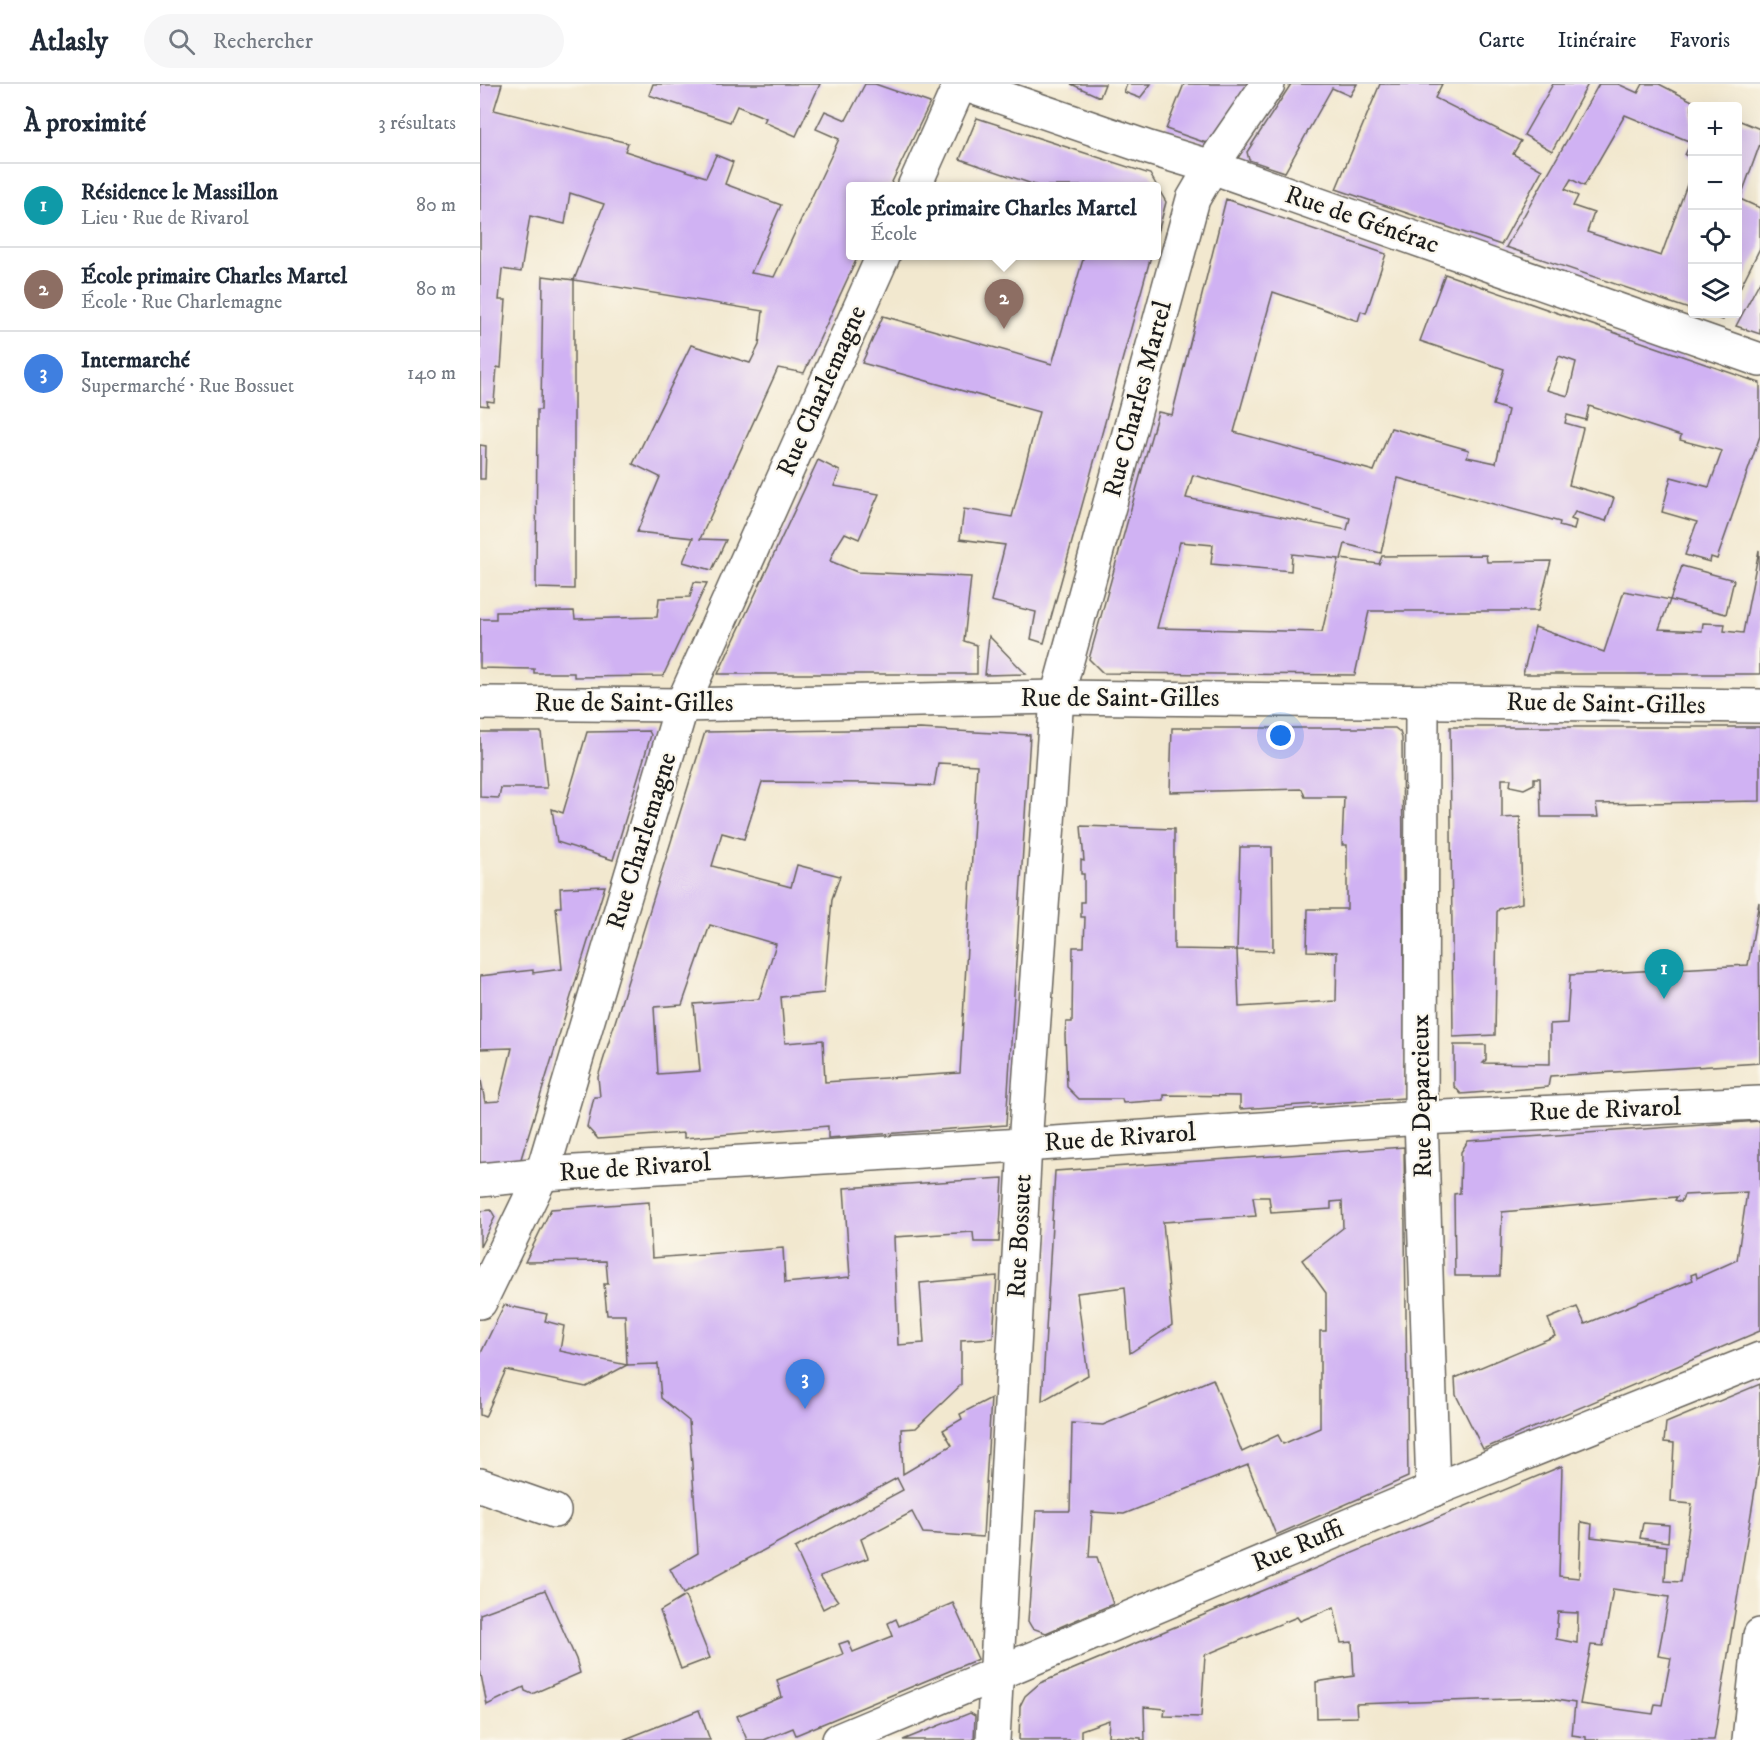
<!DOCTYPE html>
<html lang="fr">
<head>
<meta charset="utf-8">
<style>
	:root { --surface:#fff; --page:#f6f6f7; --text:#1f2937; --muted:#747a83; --line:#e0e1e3; --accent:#0f766e }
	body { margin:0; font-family:"IM FELL DW Pica",serif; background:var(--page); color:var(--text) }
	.controls { position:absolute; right:18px; top:18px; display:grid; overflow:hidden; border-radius:6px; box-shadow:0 6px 24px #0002 }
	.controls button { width:54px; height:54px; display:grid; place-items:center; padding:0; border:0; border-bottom:2px solid var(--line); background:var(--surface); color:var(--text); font:30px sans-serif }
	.you { position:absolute; left:801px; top:652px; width:21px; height:21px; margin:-15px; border:4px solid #fff; border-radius:50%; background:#1a73e8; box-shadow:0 0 0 9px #1a73e833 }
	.badge { display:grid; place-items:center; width:39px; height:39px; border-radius:50%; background:var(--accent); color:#fff; font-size:20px; font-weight:700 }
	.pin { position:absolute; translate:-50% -50px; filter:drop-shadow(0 2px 3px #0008) }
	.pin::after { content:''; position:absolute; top:32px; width:21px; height:18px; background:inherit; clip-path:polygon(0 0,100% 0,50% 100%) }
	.popup { position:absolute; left:366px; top:98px; width:315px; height:78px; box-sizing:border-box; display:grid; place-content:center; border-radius:6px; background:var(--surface); filter:drop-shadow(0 2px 4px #0005); font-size:20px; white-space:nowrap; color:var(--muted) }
	.popup b { font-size:22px; color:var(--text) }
	.popup::after { content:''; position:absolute; left:50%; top:100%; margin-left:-12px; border:12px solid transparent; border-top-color:var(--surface) }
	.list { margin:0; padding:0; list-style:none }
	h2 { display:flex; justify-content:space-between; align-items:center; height:78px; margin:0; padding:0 24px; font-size:26px }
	h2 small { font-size:20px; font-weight:400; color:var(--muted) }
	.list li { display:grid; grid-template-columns:39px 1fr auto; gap:18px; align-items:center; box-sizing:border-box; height:84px; padding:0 24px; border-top:2px solid var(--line) }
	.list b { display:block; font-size:22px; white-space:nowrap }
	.list p { margin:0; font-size:20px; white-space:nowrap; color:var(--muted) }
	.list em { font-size:20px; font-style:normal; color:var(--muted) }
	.icon { flex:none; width:33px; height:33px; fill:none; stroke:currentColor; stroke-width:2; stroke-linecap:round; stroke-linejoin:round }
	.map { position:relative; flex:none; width:1280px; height:1656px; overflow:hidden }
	header { display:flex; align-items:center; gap:36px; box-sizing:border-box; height:84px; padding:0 30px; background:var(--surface); border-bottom:2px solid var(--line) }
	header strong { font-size:28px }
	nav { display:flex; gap:33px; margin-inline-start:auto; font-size:21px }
	.search { width:420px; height:54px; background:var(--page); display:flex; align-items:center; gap:15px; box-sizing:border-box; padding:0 21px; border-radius:33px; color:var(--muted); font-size:22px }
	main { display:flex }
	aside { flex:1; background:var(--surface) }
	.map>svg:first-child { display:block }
	.building { fill:#d0b2f3; fill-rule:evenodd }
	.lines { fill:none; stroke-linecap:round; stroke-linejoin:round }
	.minor-casing { stroke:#67635b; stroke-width:36 }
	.minor { stroke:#fff; stroke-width:33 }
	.labels { text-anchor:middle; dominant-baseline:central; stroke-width:4.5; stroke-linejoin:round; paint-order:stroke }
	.street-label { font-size:26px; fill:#1c1c1c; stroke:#fbf7ec }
</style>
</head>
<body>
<header>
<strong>Atlasly</strong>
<div class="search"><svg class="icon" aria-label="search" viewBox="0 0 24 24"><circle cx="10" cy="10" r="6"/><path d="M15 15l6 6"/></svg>Rechercher</div>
<nav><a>Carte</a><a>Itinéraire</a><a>Favoris</a></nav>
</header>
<main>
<aside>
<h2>À proximité<small>3 résultats</small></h2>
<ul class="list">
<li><span class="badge" style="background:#0f9aa8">1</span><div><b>Résidence le Massillon</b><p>Lieu · Rue de Rivarol</p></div><em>80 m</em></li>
<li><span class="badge" style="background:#8d6e63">2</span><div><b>École primaire Charles Martel</b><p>École · Rue Charlemagne</p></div><em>80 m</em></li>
<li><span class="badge" style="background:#3f7fe0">3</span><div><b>Intermarché</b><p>Supermarché · Rue Bossuet</p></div><em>140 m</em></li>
</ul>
</aside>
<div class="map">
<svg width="1280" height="1656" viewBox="0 0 1280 1656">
	<rect width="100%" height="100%" fill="#fbf7ec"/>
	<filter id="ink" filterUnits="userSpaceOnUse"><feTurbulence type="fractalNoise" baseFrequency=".0167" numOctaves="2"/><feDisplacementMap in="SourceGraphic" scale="12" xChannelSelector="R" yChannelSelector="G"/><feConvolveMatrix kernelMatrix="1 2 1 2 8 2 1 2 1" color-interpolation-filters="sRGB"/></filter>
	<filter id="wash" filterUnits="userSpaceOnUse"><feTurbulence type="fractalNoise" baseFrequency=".008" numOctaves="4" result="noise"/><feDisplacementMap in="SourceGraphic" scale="24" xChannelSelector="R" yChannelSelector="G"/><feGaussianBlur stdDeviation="1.35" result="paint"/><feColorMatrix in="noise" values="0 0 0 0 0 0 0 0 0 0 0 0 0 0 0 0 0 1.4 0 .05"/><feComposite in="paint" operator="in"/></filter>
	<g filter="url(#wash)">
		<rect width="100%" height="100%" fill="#f2e8cf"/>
		<g id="blocks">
			<g class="building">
				<path d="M0 0H22L14 26 148 59 145 67 226 93 236 71 253 78 245 100 301 121 271 189 294 193 359 55 336 45 345 27 366 36 385 0H395L450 19 410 102H371V171L378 172 324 289 298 284 220 455 246 456 232 486 203 478 213 454 157 448 180 393 153 380 211 261 270 279 279 261 283 227 94 196 124 120 90 109 85 140 50 132 41 188 22 185 19 216H26L21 284 17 283 14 318 7 317 8 322 0 321Z"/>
				<path d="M173 0H340L316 52 284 38 286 34 257 22 250 38 169 11Z"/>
				<path d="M591 0H625L620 13Z"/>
				<path d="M647 0H671L660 14 644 8Z"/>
				<path d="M704 0H774L732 61 686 45Z"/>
				<path d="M811 0H877L870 12 852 4 805 88 769 76 767 68Z"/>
				<path d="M900 0H962L955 14 1041 57 1033 70 1062 86 1021 161 856 105Z"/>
				<path d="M1073 0H1108L1072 67 1044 51Z"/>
				<path d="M1119 0H1138L1158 9 1163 0H1179L1222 22H1212V75L1205 71 1211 58 1145 31 1104 102 1091 95 1085 105 1098 112 1093 122 1114 129 1107 148 1181 172 1212 87V226L1026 163Z"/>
				<path d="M497 34 670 90 686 118 678 149 677 102H558L480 75Z"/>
				<path d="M1258 36 1280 45V60L1260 115 1280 124V164L1258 208Z"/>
				<path d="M746 115 906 170 886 229 881 227 878 237 793 208 754 348 894 387 911 344 989 366 987 373 1016 379 1028 326 1013 321 1024 285 940 257 965 190 1280 299V352L1237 475 1231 473 1230 478 1205 471 1217 438 1182 428 1191 393 1229 403 1242 367 1200 356 1201 352 1109 322 1106 336 1087 331 1085 339 1103 344 1089 401 1134 414 1126 437 1095 428 1091 435 1096 437 1094 446 1079 442 1080 438 918 394 901 469 865 460 861 475 899 480 902 472 1006 471 1007 478 1071 477 1058 527H889L875 591 623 589 609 575 678 328 692 331ZM1079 272 1096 278 1088 312 1067 306ZM713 391 870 434 867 446 706 414ZM700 458 733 461 731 480 811 487 812 470 859 475 842 548 677 544Z"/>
				<path d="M604 172H671L564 559 551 555 556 528 511 517 525 461 480 455 484 425 532 433 559 328 382 279 403 232 572 280Z"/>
				<path d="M63 192 94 196V505L56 504 57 326H61Z"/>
				<path d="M1280 197V250L1256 242Z"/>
				<path d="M1223 230H1246L1243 236Z"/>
				<path d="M0 361 6 362 5 395H0Z"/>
				<path d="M338 376 360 387 354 402 399 410 379 455 365 449 355 465 350 477 377 488 491 493 484 557 497 561V590H238Z"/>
				<path d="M1279 466 1280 590H1043L1055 543 1124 568 1144 507 1190 516 1202 482 1254 496 1246 530 1190 516 1179 545 1222 547 1223 539 1245 540 1244 547 1263 549Z"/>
				<path d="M214 498 227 499 183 592 94 593V589H54V585L0 584V535H16V528L94 527 95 535 177 533 179 514 210 513Z"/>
				<path d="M509 552 546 590 505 591Z"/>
				<path d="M970 643H1280V717L1116 720 1118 733H1061L1060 694H1054V700L1044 705 1030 702 1031 695H1022V734L1040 733 1042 819 1019 825 1017 828 1015 951 973 953Z"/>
				<path d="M692 644H915L920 648 922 654 925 1014 760 1025V1012L684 1011V1016L643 1019 642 1015H599L587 1003 585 951 586 938H592L593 863H604L605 833H601V818H604V790H601V776L604 777 601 742 694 745V865L757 866 759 923 856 917 857 868 827 867 828 825H867V761H862L864 713H825L822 705 690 708Z"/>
				<path d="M440 645 550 651 526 1041 348 1054V1042L204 1054V1049L118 1055 107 1043 114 1013H120L118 993 225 648ZM458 679 497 681 480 989 345 998 343 956 305 959 301 913 344 909 352 815 360 792 317 781 311 803 232 782 242 749 264 755 282 698 389 699 454 702ZM230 841 296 860 279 915 214 920 220 987 178 990 174 923 202 921Z"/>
				<path d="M169 647 171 651 133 776 77 758 72 725 83 729 107 648Z"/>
				<path d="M0 648H61L67 704H21L19 714 0 713Z"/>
				<path d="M760 763H792L793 867 757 866Z"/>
				<path d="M125 802 40 1078 0 1081V991L5 1018 19 1017 32 964 0 965V892L53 886V889L82 885 76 823H81L80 804Z"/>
				<path d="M1279 818 1280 979 1070 992 1068 1003 981 1010 974 1002V961H1006V976L1003 979 1070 980V940L1087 939 1090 891 1268 881Z"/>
				<path d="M1280 1037V1247L1003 1365 976 1311 975 1294 1075 1252 1068 1235 1097 1223 1105 1240 1213 1196 1211 1191 1216 1189 1217 1194 1257 1176 1267 1108 1204 1111 1201 1118 1195 1116 1197 1113 1022 1128 1020 1192H975L974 1110 980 1109 981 1068 988 1057Z"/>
				<path d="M924 1063 928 1393 796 1451 768 1381 644 1430 612 1428 609 1473H617L633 1520 566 1549 552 1544 548 1537 556 1427H590L592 1339 623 1341 733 1295 762 1368 798 1351 803 1360 840 1344V1247H846V1209L822 1176 863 1144 862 1117 851 1118V1125L791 1129 789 1113H773L776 1132 683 1138 692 1241 650 1269 645 1203 597 1209 608 1291 562 1317 575 1087Z"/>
				<path d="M523 1094 519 1158H494L493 1148 414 1153 418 1261 444 1259 440 1199 517 1192 513 1254 481 1256V1301L436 1344 421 1345 423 1390 472 1361 463 1346 482 1335 480 1330 511 1314 503 1453 443 1449 432 1428 381 1455 388 1474 340 1492 358 1517 343 1525 315 1464 423 1406 417 1394 203 1510 190 1485 218 1469 209 1337 181 1314 178 1280 147 1281 145 1231H127L124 1200H128L126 1177 45 1178 71 1125 169 1118 172 1174 303 1164 305 1199 370 1193 364 1104Z"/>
				<path d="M11 1126 15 1133 0 1163V1127Z"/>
				<path d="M24 1221 67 1230 65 1237 84 1242 80 1267 147 1281 106 1303 26 1286 5 1333 0 1331V1271Z"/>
				<path d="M1280 1300V1375L1234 1656H1106V1653L1092 1651 1095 1619 1063 1614 876 1620 877 1633 837 1634 836 1598 874 1592 872 1558 861 1559 854 1523 820 1537 817 1533 725 1571 721 1633 684 1632 685 1625 664 1623 665 1656H661V1654L628 1652 629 1636 601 1646V1656H539L540 1622 545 1612 560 1599 1082 1382 1079 1492 1099 1494 1101 1438 1112 1440 1111 1453 1187 1462 1185 1497 1201 1498 1212 1420 1191 1418 1194 1359 1184 1358 1186 1339ZM1133 1505 1189 1513 1178 1572 1191 1574 1182 1621 1175 1620 1173 1630 1100 1620 1111 1561 1123 1562ZM1078 1528 1098 1529 1097 1559 1076 1555Z"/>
				<path d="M1163 1439 1189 1441 1188 1458 1160 1454Z"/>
				<path d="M65 1506 96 1575 100 1589 52 1610 45 1607 44 1603 7 1621 0 1586V1530Z"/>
				<path d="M205 1512 230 1574 201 1585 180 1527Z"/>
				<path d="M473 1519 498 1575 316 1651 313 1644 284 1656H267L257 1632 302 1613 297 1596 363 1570 359 1560 368 1557 373 1568 413 1552 408 1539 416 1535 419 1542Z"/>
				<path d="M219 1626 230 1656H143Z"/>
				<path d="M490 1629 495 1632 494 1656H423Z"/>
			</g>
		</g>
	</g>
	<g filter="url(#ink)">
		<use href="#blocks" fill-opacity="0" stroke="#67635b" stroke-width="1.5"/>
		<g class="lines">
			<defs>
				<g id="minor">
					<path d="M483 0 669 64 732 83 1280 276"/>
					<path d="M434 103 480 0"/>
					<path d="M942 618 941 1034 953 1406"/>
					<path d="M0 619 202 621 577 613 1280 622"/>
					<path d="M0 1096 62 1090 575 1059 941 1034 1280 1019"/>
					<path d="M0 1218 62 1090 202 621 403 172"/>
					<path d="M0 1401 74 1427"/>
					<path d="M359 1656 953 1406 1280 1275"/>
					<path d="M513 1656 545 1060 577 613 713 115 737 74 788 0"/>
					<path d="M1269 1656 1280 1551"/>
				</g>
			</defs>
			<use href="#minor" class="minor-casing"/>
			<use href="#minor" class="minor"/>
		</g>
	</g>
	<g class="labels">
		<g class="street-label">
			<text transform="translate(882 136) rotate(19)">Rue de Générac</text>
			<text transform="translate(342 307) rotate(-66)">Rue Charlemagne</text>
			<text transform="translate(658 315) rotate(-75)">Rue Charles Martel</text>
			<text x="640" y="614">Rue de Saint-Gilles</text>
			<text x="154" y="619">Rue de Saint-Gilles</text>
			<text transform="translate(1126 620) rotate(1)">Rue de Saint-Gilles</text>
			<text transform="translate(162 757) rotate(-73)">Rue Charlemagne</text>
			<text transform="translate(942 1012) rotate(-91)">Rue Deparcieux</text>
			<text transform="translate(1125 1026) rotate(-2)">Rue de Rivarol</text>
			<text transform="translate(640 1054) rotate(-4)">Rue de Rivarol</text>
			<text transform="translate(155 1084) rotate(-4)">Rue de Rivarol</text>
			<text transform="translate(540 1152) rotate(-87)">Rue Bossuet</text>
			<text transform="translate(818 1462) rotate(-23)">Rue Ruffi</text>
		</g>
	</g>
</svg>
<div class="controls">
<button>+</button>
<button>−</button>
<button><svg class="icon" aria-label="locate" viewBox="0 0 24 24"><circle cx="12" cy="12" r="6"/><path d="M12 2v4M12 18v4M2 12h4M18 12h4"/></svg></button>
<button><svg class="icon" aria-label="layers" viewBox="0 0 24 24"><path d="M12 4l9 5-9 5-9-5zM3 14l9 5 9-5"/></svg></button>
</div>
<div class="you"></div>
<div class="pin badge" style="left:1184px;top:915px;background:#0f9aa8">1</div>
<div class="pin badge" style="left:524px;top:245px;background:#8d6e63">2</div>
<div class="popup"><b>École primaire Charles Martel</b>École</div>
<div class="pin badge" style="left:325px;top:1325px;background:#3f7fe0">3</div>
</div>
</main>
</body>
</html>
